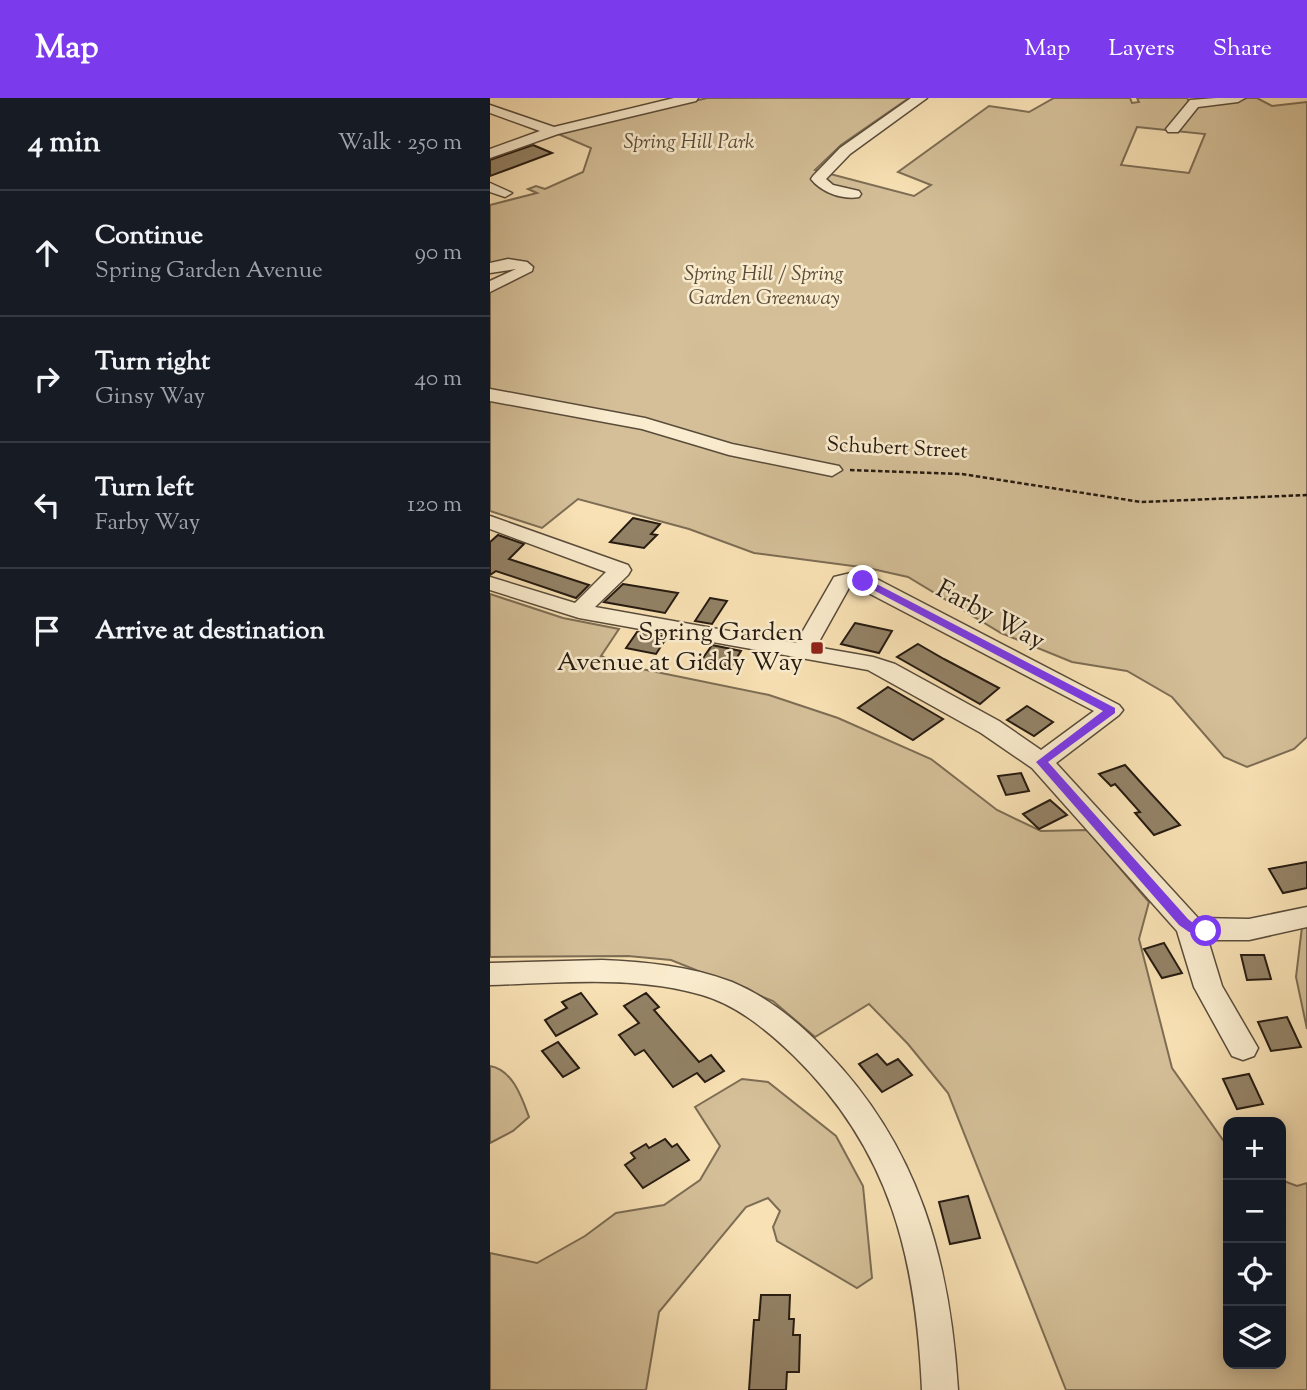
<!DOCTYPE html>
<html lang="en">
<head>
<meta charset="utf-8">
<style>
	:root { --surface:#171b24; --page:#242831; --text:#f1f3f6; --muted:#9ea1a6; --line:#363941; --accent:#7c3aed }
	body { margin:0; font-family:"Sorts Mill Goudy",serif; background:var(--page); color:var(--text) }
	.controls { position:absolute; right:21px; bottom:21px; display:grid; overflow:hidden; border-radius:14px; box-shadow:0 4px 18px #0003 }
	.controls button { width:63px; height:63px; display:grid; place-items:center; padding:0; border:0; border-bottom:2px solid var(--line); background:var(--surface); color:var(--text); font:35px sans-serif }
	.stop { position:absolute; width:21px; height:21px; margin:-16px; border:5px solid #7c3aed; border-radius:50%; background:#fff }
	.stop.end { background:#7c3aed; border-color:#fff; box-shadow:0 2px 7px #0008 }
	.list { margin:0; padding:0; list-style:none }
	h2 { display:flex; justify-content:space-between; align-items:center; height:91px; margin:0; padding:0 28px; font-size:30px }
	h2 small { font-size:23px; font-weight:400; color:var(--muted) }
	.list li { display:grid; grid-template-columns:46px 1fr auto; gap:21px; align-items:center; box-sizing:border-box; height:126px; padding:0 28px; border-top:2px solid var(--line) }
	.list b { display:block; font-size:26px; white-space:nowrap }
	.list p { margin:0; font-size:23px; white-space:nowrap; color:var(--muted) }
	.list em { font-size:23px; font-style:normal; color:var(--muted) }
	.icon { flex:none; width:38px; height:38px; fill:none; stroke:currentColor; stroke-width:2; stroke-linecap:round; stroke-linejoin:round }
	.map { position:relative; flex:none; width:817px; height:1292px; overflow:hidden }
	header { display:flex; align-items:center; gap:42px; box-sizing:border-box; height:98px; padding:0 35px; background:var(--accent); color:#fff }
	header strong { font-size:33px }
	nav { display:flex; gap:38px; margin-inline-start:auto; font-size:24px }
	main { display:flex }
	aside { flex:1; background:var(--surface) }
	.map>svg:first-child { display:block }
	.green { fill:#d4bf98; stroke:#7d6d54; stroke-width:2; fill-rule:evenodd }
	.building { fill:#938266; stroke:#261b11; stroke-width:2 }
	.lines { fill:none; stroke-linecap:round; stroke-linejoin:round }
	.minor-casing { stroke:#5a4c3a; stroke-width:3 }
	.path { stroke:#261b11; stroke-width:2.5; stroke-dasharray:4.5 2.5; stroke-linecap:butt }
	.minor { fill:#faecce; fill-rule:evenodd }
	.route { fill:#7c3aed }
	.poi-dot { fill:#8f2418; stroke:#faecce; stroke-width:2.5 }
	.labels { text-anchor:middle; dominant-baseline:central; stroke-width:5; stroke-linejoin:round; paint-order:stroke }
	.far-park-label { font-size:21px; font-style:italic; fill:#5a4c3a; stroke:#faecce }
	.far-street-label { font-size:21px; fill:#261b11; stroke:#faecce }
	.street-label { font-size:26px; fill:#261b11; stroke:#faecce }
	.poi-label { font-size:26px; fill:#261b11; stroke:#faecce; text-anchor:end }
</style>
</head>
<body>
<header>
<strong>Map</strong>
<nav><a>Map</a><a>Layers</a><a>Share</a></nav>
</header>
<main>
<aside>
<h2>4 min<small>Walk · 250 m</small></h2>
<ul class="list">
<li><svg class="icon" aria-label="ahead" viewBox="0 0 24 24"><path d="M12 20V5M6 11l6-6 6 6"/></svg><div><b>Continue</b><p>Spring Garden Avenue</p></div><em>90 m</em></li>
<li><svg class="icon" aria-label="right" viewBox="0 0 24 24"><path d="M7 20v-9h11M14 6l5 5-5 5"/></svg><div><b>Turn right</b><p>Ginsy Way</p></div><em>40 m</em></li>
<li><svg class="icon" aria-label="left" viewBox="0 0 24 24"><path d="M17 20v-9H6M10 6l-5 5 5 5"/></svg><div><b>Turn left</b><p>Farby Way</p></div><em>120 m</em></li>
<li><svg class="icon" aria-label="arrive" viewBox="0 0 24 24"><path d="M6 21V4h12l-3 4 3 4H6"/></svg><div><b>Arrive at destination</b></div></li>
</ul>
</aside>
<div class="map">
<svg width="817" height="1292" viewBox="0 0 817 1292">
	<rect width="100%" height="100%" fill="#f8e1b4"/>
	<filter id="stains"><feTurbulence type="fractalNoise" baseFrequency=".00286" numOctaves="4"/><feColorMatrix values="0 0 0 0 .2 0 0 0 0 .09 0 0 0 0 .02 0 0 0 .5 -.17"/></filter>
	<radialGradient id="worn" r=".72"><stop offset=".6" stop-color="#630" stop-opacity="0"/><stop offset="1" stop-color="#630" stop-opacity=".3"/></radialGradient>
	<g class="green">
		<path d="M217 0H419L351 47 325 72 424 98 441 87 408 74 499 8 539 14 564 0H640L642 5 649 4 647 0H697L701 6 735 5 757 0H767L782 8 817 4V639L804 651 757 669 734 659 682 599 637 573 582 564 511 535 418 479 378 470 264 455 199 431 88 401 52 430 0 413V187L31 170 0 174V107L47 95 38 91 46 88 55 91 93 74 101 50 68 36ZM647 29 715 36 699 75 631 67Z"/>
		<path d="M0 496 73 520 129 531 111 558 137 568 279 597 348 620 441 661 507 712 551 733 597 732 659 804 649 841 682 970 738 1049V1266H791V1082L807 1088 817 1085V1292H576L458 995 418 946 379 906 325 939 283 903 181 862 138 858 0 859Z"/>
		<path d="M812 829 817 830V931L806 879Z"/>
		<path d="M0 968C23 972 32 1000 39 1019L23 1033 0 1045Z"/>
		<path d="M252 981 278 984 346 1038 373 1088 382 1180 367 1190 287 1143 283 1129 290 1113 278 1100 256 1109 169 1214 156 1292H0V1155L47 1165 95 1138 126 1115 174 1107 210 1082 230 1048 205 1009Z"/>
	</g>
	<g class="building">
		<path d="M43 47 62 55 0 78V62Z"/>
		<path d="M143 420 170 426 161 436 167 437 154 450 120 444Z"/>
		<path d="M8 437 34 446 19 461 99 487 86 500 6 473 0 477V444Z"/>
		<path d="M133 486 188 495 175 515 114 504Z"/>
		<path d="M220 500 237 503 222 526 205 523Z"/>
		<path d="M365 525 402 533 389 555 351 546Z"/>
		<path d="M147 534 177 539 166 556 136 550Z"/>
		<path d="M428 546 454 561 509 590 490 606 407 559Z"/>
		<path d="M222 547 251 553 241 569 211 563Z"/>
		<path d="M398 589 453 621 423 642 368 610Z"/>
		<path d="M537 608 563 624 544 638 517 622Z"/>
		<path d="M635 667 654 688 690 727 664 737 645 715 650 714 625 686 621 688 609 676Z"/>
		<path d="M531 675 539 693 516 697 508 678Z"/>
		<path d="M560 702 577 717 549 731 533 716Z"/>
		<path d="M817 764V790L793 795 779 771Z"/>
		<path d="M674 845 692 875 672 880 654 851Z"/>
		<path d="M751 857H774L781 881 757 882Z"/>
		<path d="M91 895 107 916 66 938 55 922 77 910 72 904Z"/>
		<path d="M156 895 169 909 164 912 209 964 221 957 234 973 215 984 207 975 183 989 154 952 145 957 129 937 149 925 134 908Z"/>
		<path d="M797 919 811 949 781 953 768 924Z"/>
		<path d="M68 944 89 970 73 979 52 953Z"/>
		<path d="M387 956 397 967 408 961 422 977 392 994 369 966Z"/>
		<path d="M759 976 773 1006 747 1011 733 981Z"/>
		<path d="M175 1041 182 1049 187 1046 199 1062 153 1090 135 1067 145 1060 141 1055 156 1046 159 1050Z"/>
		<path d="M478 1098 490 1140 460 1146 449 1104Z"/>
		<path d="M271 1197H300L299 1221H304L303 1237H310L309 1274H297L296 1292H259L264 1222H269Z"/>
	</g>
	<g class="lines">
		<defs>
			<g id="minor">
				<path d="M184 0H208L206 3 68 36 0 60V51L50 33 0 15V7L64 29Z"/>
				<path d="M421 0H437L360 56 336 81 343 87 369 93 371 96 369 99C352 102 331 94 321 81L323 78 350 50Z"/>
				<path d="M726 0H755L748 4 708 9 688 34H678L676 31 700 2Z"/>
				<path d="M0 85 22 95 15 99 0 94Z"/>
				<path d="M18 161 37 164 43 169 42 173 0 194V183L26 171 0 175V165Z"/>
				<path d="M0 291 155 320 242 346 349 368 352 372 342 378 239 357 152 331 0 303Z"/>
				<path d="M0 418 138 467 141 472 138 477 105 509 306 545 344 479 365 474 381 478 629 607 633 612 629 617 566 665 708 820 759 821 817 809V829L759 842H718L732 888 768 950 764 958 753 962 742 958 704 889 687 833 542 670 491 635 378 572 89 520 0 492V479L85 505 116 474 0 431ZM364 487 365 488 604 613 551 652 509 623 405 566 383 559 326 549 360 488Z"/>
				<path d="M112 862C156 864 200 868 242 884 278 899 310 925 336 953 429 1049 460 1162 468 1292H432C426 1160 401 1053 304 958 278 933 247 907 212 897 144 877 70 885 0 887V865Z"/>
			</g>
		</defs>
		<use href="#minor" class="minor-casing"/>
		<path class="path" d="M360 372 472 376 651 404 817 397"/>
		<use href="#minor" class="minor"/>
	</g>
	<path class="route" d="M370 481H377L625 610V615L558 664 698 821 703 825 721 830V837L699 834 689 827 546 664 613 613 370 485Z"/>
	<rect class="poi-dot" x="320" y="543" width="14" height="14" rx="3.5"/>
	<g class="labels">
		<g class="far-park-label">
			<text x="199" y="45">Spring Hill Park</text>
			<text x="274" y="177">Spring Hill / Spring<tspan x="274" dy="24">Garden Greenway</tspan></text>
		</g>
		<g class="far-street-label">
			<text transform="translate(407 351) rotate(3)">Schubert Street</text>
		</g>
		<g class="street-label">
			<text transform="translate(500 518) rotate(28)">Farby Way</text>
		</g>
		<g class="poi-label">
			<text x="313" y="535">Spring Garden<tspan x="313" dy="30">Avenue at Giddy Way</tspan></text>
		</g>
	</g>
	<rect width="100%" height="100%" filter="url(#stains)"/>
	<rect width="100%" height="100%" fill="url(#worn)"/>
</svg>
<div class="controls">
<button>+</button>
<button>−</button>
<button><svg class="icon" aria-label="locate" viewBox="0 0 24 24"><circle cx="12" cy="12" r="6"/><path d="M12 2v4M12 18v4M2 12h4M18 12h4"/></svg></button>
<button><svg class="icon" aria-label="layers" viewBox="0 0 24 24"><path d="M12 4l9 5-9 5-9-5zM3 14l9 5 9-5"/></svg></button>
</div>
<div class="stop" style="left:716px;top:833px"></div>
<div class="stop end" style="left:373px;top:483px"></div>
</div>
</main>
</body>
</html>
